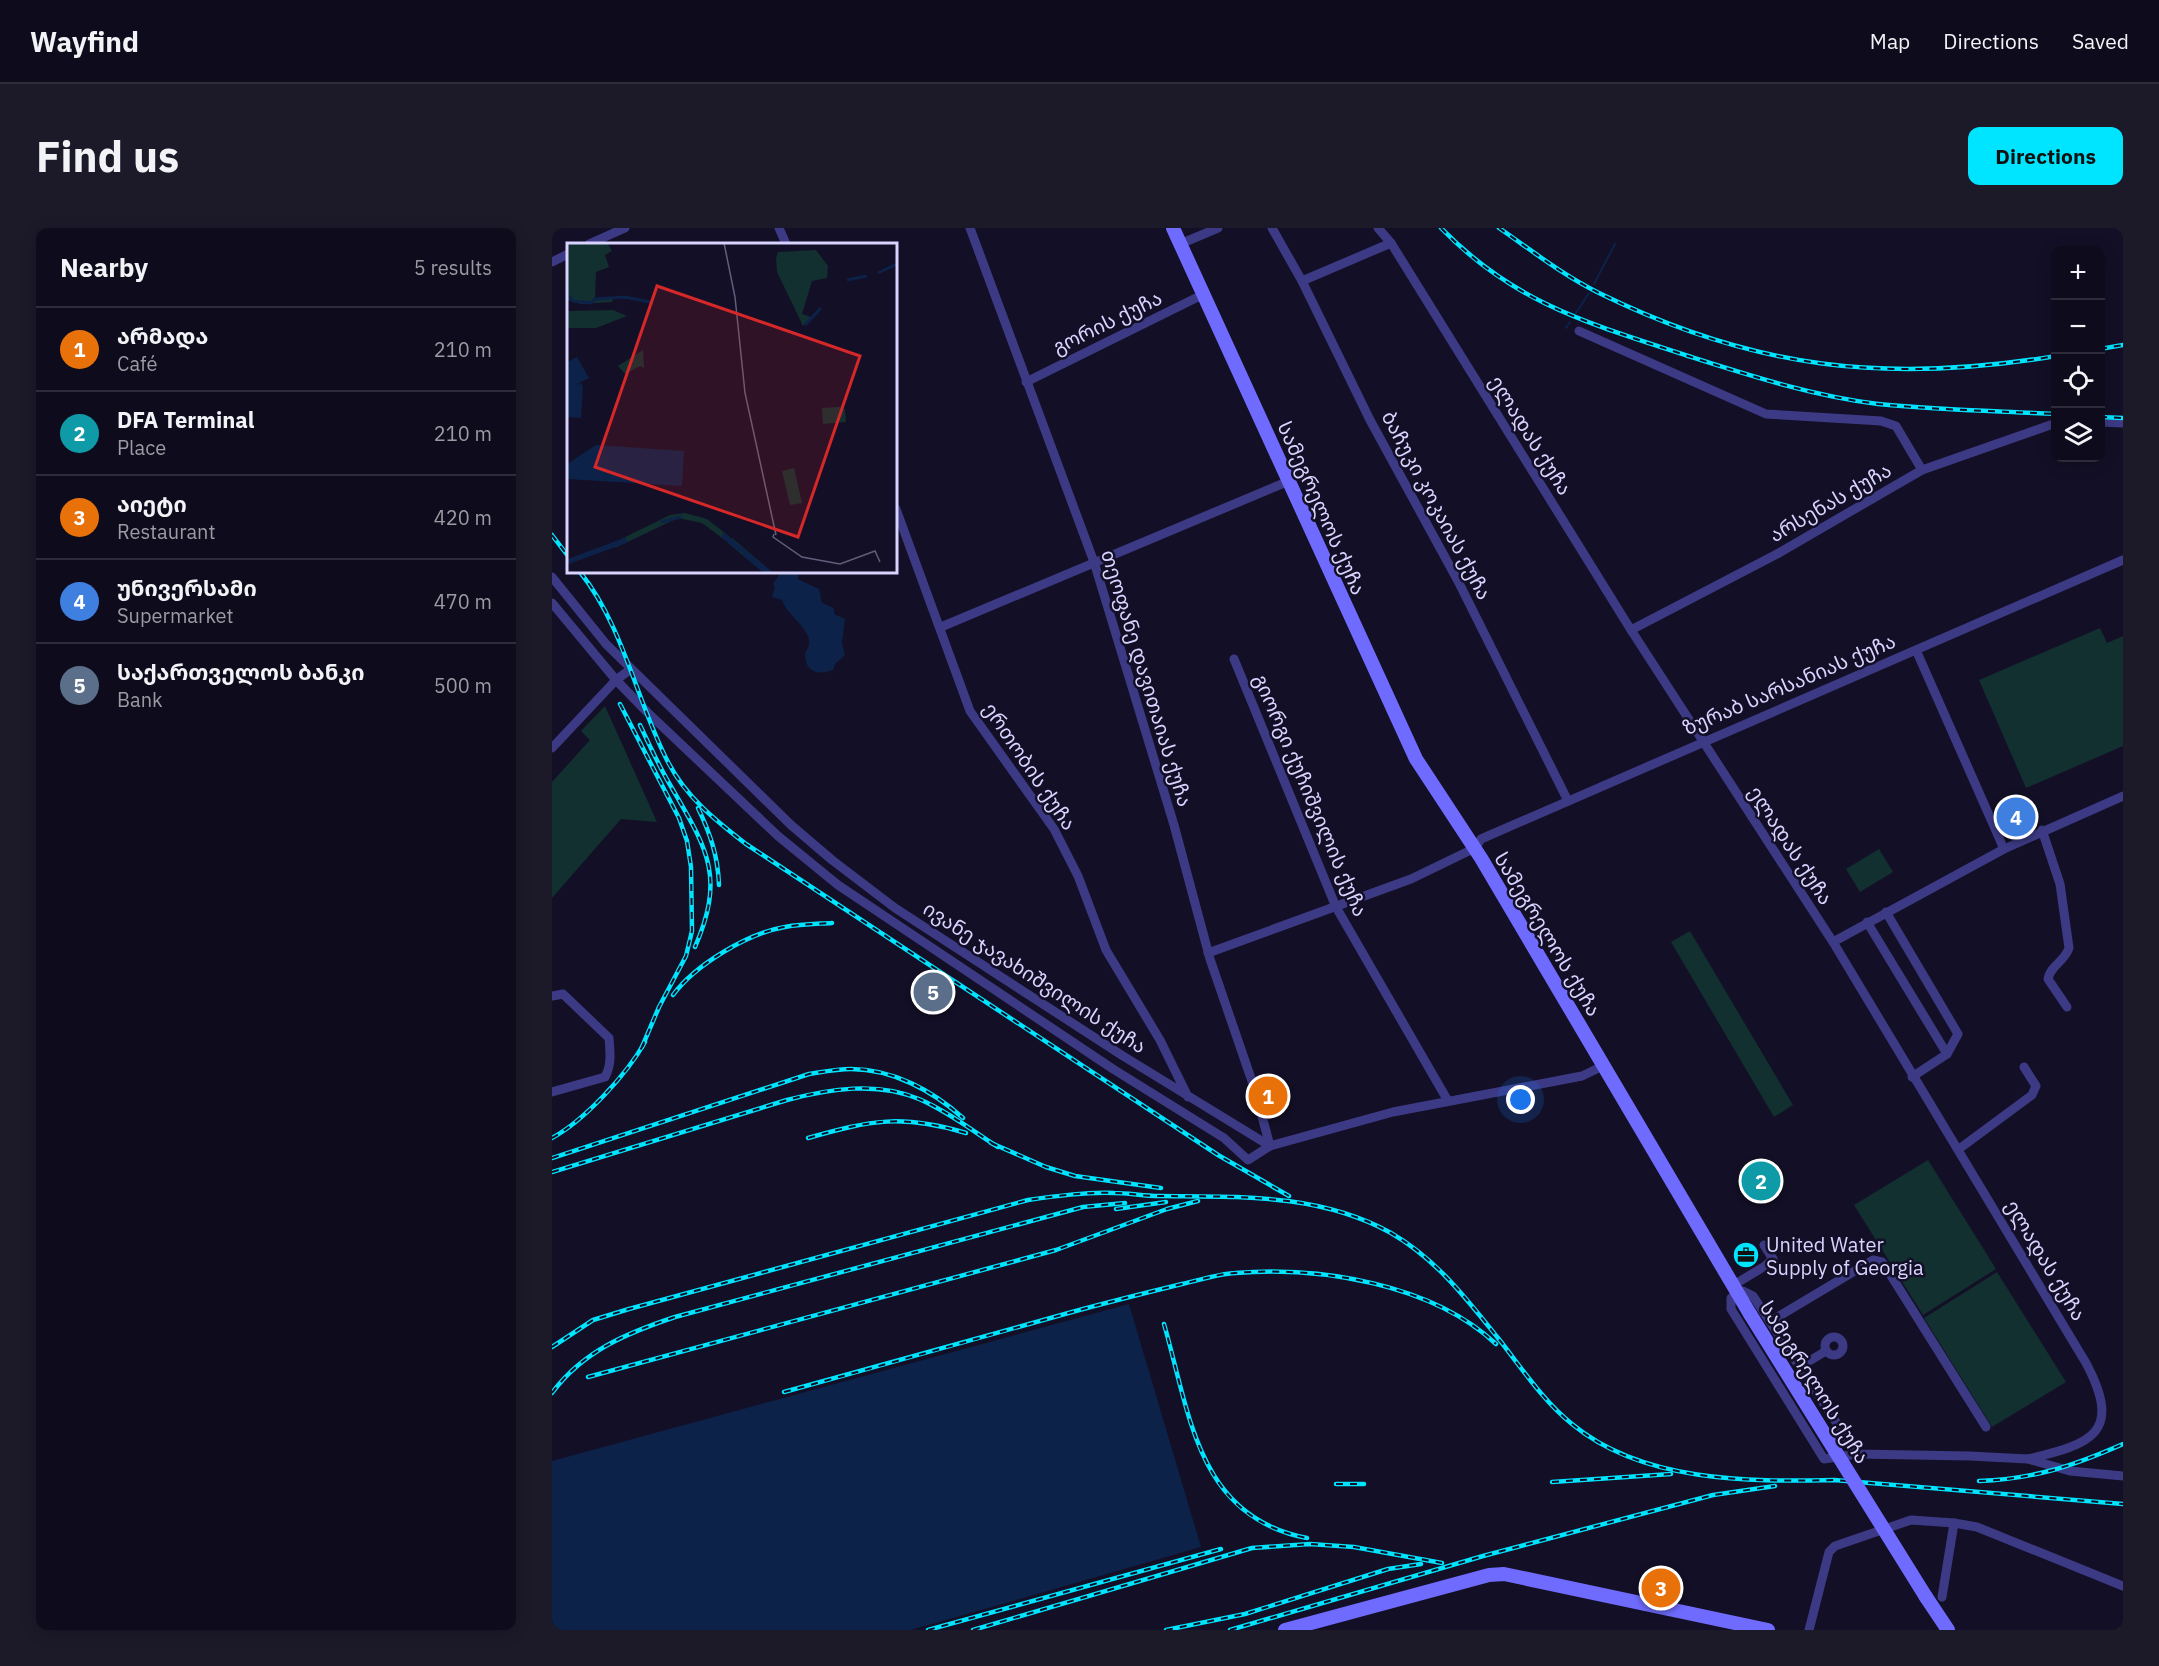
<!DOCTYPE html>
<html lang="en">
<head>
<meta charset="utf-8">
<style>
	:root { --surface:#0e0b1c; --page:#1c1929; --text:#f1f3f6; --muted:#9b9ba3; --line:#2e2b3b; --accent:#00e5ff }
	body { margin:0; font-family:"IBM Plex Sans","Noto Sans Georgian",sans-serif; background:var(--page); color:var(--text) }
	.controls { position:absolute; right:18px; top:18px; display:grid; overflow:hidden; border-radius:12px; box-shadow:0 3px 15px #0003 }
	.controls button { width:54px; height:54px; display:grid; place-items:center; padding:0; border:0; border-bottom:2px solid var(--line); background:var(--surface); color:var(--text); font:30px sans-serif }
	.you { position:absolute; left:969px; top:872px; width:21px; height:21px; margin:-15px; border:4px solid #fff; border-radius:50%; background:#1a73e8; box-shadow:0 0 0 9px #1a73e833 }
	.badge { display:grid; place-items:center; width:39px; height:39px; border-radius:50%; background:var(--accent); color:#fff; font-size:20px; font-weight:700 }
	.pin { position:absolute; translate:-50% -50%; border:3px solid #fff; box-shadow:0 2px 6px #0006 }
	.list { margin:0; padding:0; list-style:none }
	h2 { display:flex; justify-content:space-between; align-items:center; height:78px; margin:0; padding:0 24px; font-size:26px }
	h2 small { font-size:20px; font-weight:400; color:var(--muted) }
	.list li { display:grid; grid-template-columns:39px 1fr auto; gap:18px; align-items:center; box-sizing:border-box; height:84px; padding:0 24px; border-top:2px solid var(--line) }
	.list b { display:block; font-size:22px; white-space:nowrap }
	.list p { margin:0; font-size:20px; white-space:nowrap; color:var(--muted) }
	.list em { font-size:20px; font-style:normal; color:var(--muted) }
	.icon { flex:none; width:33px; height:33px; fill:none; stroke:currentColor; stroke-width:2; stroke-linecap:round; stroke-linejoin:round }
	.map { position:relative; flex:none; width:1571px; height:1402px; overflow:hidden; border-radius:12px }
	header { display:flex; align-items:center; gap:36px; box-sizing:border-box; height:84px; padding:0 30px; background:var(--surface); border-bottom:2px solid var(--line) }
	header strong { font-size:28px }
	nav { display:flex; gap:33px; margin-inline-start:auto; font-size:21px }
	.intro { display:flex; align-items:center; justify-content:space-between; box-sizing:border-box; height:144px; padding:0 36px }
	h1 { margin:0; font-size:42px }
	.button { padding:15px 27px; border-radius:12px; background:var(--accent); color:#111; font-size:21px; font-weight:700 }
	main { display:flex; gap:36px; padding:0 36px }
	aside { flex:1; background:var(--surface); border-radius:12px; box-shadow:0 3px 15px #0003 }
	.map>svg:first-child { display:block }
	.green { fill:#12302f }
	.water { fill:#0c2248 }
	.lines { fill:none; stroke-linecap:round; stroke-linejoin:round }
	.stream { stroke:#0c2248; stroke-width:2 }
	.street { stroke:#3d3a85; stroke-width:9 }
	.secondary { stroke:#6f6bff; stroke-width:14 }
	.rail-casing { stroke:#00e5ff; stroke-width:4.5 }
	.rail { stroke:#130f26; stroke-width:2; stroke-dasharray:7; stroke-linecap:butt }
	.secondary-bridge { stroke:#6f6bff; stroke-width:14 }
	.labels { text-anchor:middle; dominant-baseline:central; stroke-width:5; stroke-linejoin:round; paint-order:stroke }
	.street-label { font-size:20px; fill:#d9d4ff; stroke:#130f26 }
	.poi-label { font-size:20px; fill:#d9d4ff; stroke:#130f26; text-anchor:start }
	.inset-river { fill:none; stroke:#0c2248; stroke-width:3 }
	.inset-road { fill:none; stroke:#625e7d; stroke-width:1.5 }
	.view { fill:#d62828; fill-opacity:0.15; stroke:#d62828; stroke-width:3 }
	.inset-edge { fill:none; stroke:#d9d4ff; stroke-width:3 }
</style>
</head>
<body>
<header>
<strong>Wayfind</strong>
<nav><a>Map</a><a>Directions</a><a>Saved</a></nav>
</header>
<div class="intro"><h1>Find us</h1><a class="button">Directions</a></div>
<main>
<aside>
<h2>Nearby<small>5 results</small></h2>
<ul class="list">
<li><span class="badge" style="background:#e8710a">1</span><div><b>არმადა</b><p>Café</p></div><em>210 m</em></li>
<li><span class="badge" style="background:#0f9aa8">2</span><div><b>DFA Terminal</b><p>Place</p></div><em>210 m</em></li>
<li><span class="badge" style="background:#e8710a">3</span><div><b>აიეტი</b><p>Restaurant</p></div><em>420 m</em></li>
<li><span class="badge" style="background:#3f7fe0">4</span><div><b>უნივერსამი</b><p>Supermarket</p></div><em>470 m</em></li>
<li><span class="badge" style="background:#5c6f8a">5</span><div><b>საქართველოს ბანკი</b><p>Bank</p></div><em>500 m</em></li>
</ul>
</aside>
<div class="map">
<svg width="1571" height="1402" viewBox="0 0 1571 1402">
	<rect width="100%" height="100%" fill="#130f26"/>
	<g class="green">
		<path d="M1548 400 1555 415 1571 408V518L1474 560 1427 452Z"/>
		<path d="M53 478 105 594 69 591 0 670V554L38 512 29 503Z"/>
		<path d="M1327 621 1341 644 1308 664 1294 641Z"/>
		<path d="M1138 703 1241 877 1222 889 1119 714Z"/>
		<path d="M1376 932 1444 1041 1371 1087 1302 977Z"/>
		<path d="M1445 1044 1514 1154 1440 1199 1372 1090Z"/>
	</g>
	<g class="water">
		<path d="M229 344 246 346V351L267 361 270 375 282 380V386L293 391 290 415 293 427 283 436 281 442C265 448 253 444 253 425 269 405 235 390 230 372L220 369 223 359 221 356Z"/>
		<path d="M577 1076 649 1319 359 1402H0V1233Z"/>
	</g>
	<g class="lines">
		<g class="stream">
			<path d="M1042 56 1063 16"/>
			<path d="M1024 85 1037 65"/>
			<path d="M1014 100 1018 94"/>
		</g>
		<g class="street">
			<path d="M227 0 234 16"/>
			<path d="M418 0 542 334 622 597 658 731 703 862 718 918"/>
			<path d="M720 0 750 53 818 192 906 353 1016 573"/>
			<path d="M826 0 839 15 1079 402 1281 714 1534 1135C1571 1205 1540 1216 1476 1231"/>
			<path d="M37 16 73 0"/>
			<path d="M628 16 666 0"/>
			<path d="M0 34 16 26"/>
			<path d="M750 53 839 15"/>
			<path d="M1027 103 1214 186 1329 193 1344 198 1370 242"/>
			<path d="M474 154 652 66"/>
			<path d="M1548 194 1571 195"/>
			<path d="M344 281 418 483 502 601 526 648 554 722 608 812 636 869"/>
			<path d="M0 349 54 416 239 597 280 632 343 680 571 828 718 918"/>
			<path d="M0 375 64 452 95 484 226 608 286 657 561 841 672 910 696 932 718 918 841 884 1030 848 1053 837"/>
			<path d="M389 399 737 253"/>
			<path d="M1079 402 1225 326 1370 242 1504 195"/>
			<path d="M1364 422 1452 621"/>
			<path d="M682 431 784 679 896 873"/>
			<path d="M0 520 64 452 79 441"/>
			<path d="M1490 602 1508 656 1517 720C1513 733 1498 738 1496 751L1515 779"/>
			<path d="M1334 684 1406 806 1395 826 1360 849"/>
			<path d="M1315 694 1395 826"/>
			<path d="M1281 714 1452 621 1571 568"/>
			<path d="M656 725 859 651 923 620 929 611 1571 332"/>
			<path d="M0 768 11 766 57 810C58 824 60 836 53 849L0 864"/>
			<path d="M1407 921 1480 867 1484 858 1472 839"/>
			<path d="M1180 1058 1213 1038 1221 1031 1212 1017"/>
			<path d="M1219 1093 1321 1032 1330 1034 1333 1038 1434 1199"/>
			<circle cx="1282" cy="1118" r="9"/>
			<path d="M1249 1138 1274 1123"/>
			<path d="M1305 1226 1201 1068 1191 1063 1179 1070V1081L1272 1231 1305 1226 1418 1228 1476 1231 1518 1243 1571 1248"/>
			<path d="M1390 1369 1402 1295"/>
			<path d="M1257 1402 1277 1324 1283 1318 1359 1292 1402 1295 1425 1299 1571 1358"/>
		</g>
		<g class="secondary">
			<path d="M621 0 864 531 929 630 1198 1086"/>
			<path d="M1374 1369 1396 1402"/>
			<path d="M733 1402 937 1347 952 1346 1216 1402"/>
		</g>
		<defs>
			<g id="rail">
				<path d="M889 0C963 76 1039 96 1136 128 1199 148 1261 168 1326 176 1385 182 1445 183 1504 186"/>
				<path d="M947 0C979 22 1012 48 1047 65 1202 141 1334 156 1504 128"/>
				<path d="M1548 121 1571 117"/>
				<path d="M1548 189 1571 190"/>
				<path d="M0 307 16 328"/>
				<path d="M28 344C72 399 84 472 116 534 134 569 163 592 194 616L666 927 737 968"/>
				<path d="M68 476 127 590 135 613 139 639 140 703 134 728 107 779 90 819"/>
				<path d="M88 497C97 516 106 536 117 555 153 618 175 646 143 719"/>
				<path d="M146 580C158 605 166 628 167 657"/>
				<path d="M121 767C143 737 196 705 233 699 249 696 264 696 280 695"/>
				<path d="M0 910C33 892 75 846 93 814"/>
				<path d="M256 910C319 892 350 886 414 905"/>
				<path d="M439 915 494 939 523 948 609 960"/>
				<path d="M0 930 257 846C270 844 285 841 299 841 341 841 381 863 411 890"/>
				<path d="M0 944 235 872C277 861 325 853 367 871 395 883 421 903 446 919"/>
				<path d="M564 981 614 974"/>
				<path d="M612 1096C638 1186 645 1289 755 1310"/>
				<path d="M0 1119 41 1092 77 1081 476 972C504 968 533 964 562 965 577 965 592 968 607 968 686 969 767 965 839 1005 884 1031 914 1070 946 1110 969 1139 991 1173 1020 1196 1090 1254 1196 1254 1282 1252L1571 1276"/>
				<path d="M36 1149 504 1022 615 981 646 973"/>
				<path d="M232 1164C328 1138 424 1111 520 1084 557 1074 593 1065 630 1056 648 1052 666 1046 683 1045 768 1038 880 1056 944 1116"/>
				<path d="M0 1165C31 1123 75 1105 123 1089L531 979 573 975"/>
				<path d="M1427 1253C1482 1251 1521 1238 1571 1216"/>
				<path d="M1000 1254 1119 1246"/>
				<path d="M784 1256H812"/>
				<path d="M376 1402 669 1321"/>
				<path d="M421 1402 700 1320 758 1316 802 1319 890 1335"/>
				<path d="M614 1402 693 1386 836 1341 869 1336"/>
				<path d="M678 1402 931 1328 1161 1267 1223 1258"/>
			</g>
		</defs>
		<use href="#rail" class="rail-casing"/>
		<use href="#rail" class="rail"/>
		<path class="secondary-bridge" d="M1198 1086 1374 1369"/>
	</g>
	<defs>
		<symbol id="office-disc" viewBox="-11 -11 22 22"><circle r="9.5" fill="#00e5ff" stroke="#130f26"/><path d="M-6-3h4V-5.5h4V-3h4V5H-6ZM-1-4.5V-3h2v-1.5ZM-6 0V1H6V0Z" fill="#111"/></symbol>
	</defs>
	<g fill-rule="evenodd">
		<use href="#office-disc" x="1179" y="1012" width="30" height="30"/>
	</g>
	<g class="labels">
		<g class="street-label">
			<text transform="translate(555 94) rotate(-26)">გორის ქუჩა</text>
			<text transform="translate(979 207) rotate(58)">ელადას ქუჩა</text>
			<text transform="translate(1278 274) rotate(-30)">არსენას ქუჩა</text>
			<text transform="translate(885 277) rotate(62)">ბაჩუკი კოკაიას ქუჩა</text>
			<text transform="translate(770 280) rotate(66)">სამეგრელოს ქუჩა</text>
			<text transform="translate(595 450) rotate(73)">თეოფანე დავითაიას ქუჩა</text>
			<text transform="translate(1237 456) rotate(-23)">ზურაბ სარსანიას ქუჩა</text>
			<text transform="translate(478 538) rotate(56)">ერთობის ქუჩა</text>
			<text transform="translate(759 567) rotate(67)">გიორგი ქუჩიშვილის ქუჩა</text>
			<text transform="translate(1239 617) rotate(57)">ელადას ქუჩა</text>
			<text transform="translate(996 706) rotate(59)">სამეგრელოს ქუჩა</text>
			<text transform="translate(483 749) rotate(33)">ივანე ჯავახიშვილის ქუჩა</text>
			<text transform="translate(1494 1032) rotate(59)">ელადას ქუჩა</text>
			<text transform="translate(1263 1154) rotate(58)">სამეგრელოს ქუჩა</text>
		</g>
		<g class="poi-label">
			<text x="1214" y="1016">United Water<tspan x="1214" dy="23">Supply of Georgia</tspan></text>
		</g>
	</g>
	<g transform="translate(15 15)">
		<rect width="330" height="330" fill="#130f26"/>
		<path d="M0 0 41 1 45 8 38 12 42 24 29 29 28 55 46 56 45 59 14 61 0 57ZM249 7 261 23 260 35 245 38 235 71 244 74 236 83 210 29 209 15 211 9ZM46 67 60 73 29 85H0V68ZM76 107 77 125 73 123 58 131 51 123ZM273 164 278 166 279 179 256 181 255 165ZM227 225 235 260 223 262 215 228ZM118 270 140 276 163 294 159 298 135 280 111 275 48 305 46 300 103 272ZM165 295 204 328 203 330H197L161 300Z" fill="#12302f"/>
		<path d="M10 114 22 135 8 142 14 140 16 144 14 175 0 174V119ZM29 202 117 208 115 243 0 236V221Z" fill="#0c2248"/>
		<path class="inset-river" d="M311 30 330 21M280 37 300 33M3 53 6 58 24 60 28 56 58 54 83 59M238 82 254 65M94 279 114 274M156 291 203 329M155 293 175 309M176 310 199 330M0 318 59 296M0 320 60 298"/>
		<path class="inset-road" d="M157 0 168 54 178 150 209 292M207 291 206 294 235 314 273 321 308 308 313 319"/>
		<path class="view" d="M90 43 293 113 231 294 28 224Z"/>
		<rect width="330" height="330" class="inset-edge"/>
	</g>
</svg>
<div class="controls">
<button>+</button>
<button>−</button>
<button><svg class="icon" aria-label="locate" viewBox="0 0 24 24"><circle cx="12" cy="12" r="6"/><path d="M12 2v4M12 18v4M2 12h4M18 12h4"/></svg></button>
<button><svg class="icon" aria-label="layers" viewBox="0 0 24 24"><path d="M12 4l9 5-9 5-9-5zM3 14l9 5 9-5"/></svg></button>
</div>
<div class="you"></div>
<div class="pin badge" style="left:716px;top:868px;background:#e8710a">1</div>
<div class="pin badge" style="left:1209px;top:953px;background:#0f9aa8">2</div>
<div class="pin badge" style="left:1109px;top:1360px;background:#e8710a">3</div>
<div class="pin badge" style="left:1464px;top:589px;background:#3f7fe0">4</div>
<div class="pin badge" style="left:381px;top:764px;background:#5c6f8a">5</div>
</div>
</main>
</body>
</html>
